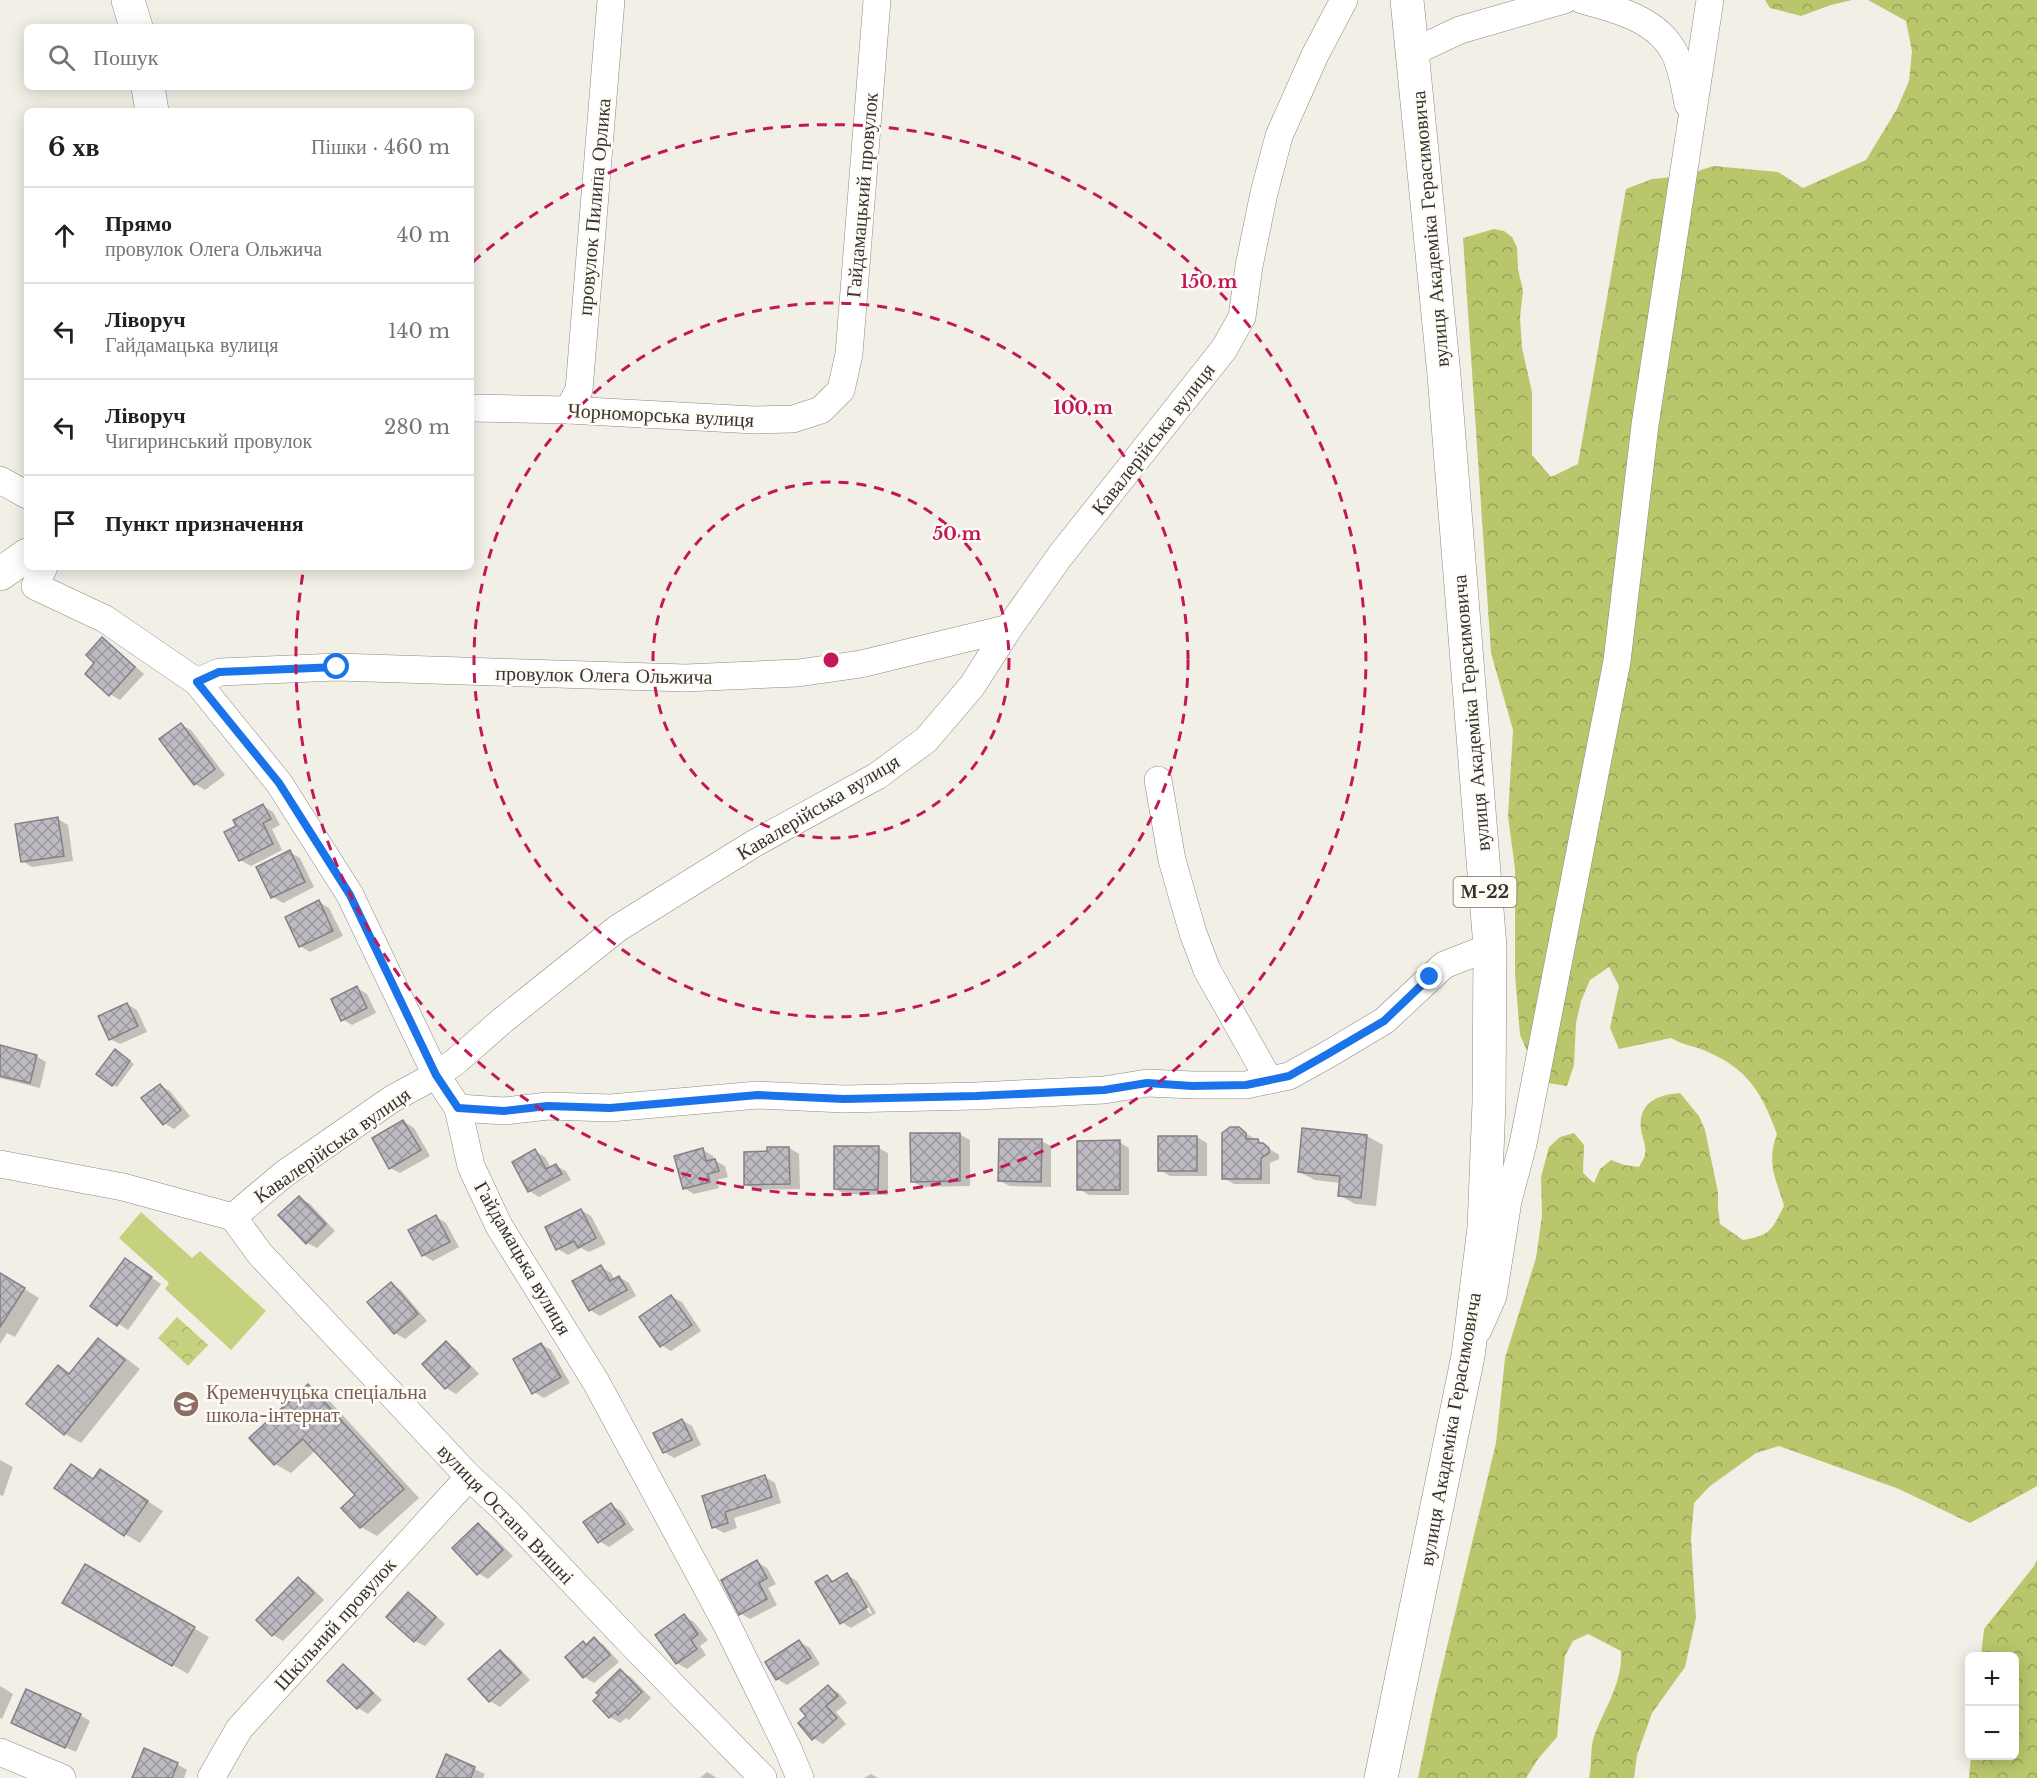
<!DOCTYPE html>
<html lang="uk">
<head>
<meta charset="utf-8">
<style>
	:root { --surface:#fff; --page:#f6f6f6; --text:#202124; --muted:#757577; --line:#e0e0e0 }
	body { margin:0; font-family:"Libre Baskerville",serif; background:var(--page); color:var(--text) }
	.controls { position:absolute; right:18px; bottom:18px; display:grid; overflow:hidden; border-radius:9px; box-shadow:0 3px 15px #0003 }
	.controls button { width:54px; height:54px; display:grid; place-items:center; padding:0; border:0; border-bottom:2px solid var(--line); background:var(--surface); color:var(--text); font:30px sans-serif }
	.stop { position:absolute; width:18px; height:18px; margin:-14px; border:4px solid #1a73e8; border-radius:50%; background:#fff }
	.stop.end { background:#1a73e8; border-color:#fff; box-shadow:0 2px 6px #0008 }
	.list { margin:0; padding:0; list-style:none }
	h2 { display:flex; justify-content:space-between; align-items:center; height:78px; margin:0; padding:0 24px; font-size:26px }
	h2 small { font-size:20px; font-weight:400; color:var(--muted) }
	.list li { display:grid; grid-template-columns:39px 1fr auto; gap:18px; align-items:center; box-sizing:border-box; height:96px; padding:0 24px; border-top:2px solid var(--line) }
	.list b { display:block; font-size:22px; white-space:nowrap }
	.list p { margin:0; font-size:20px; white-space:nowrap; color:var(--muted) }
	.list em { font-size:20px; font-style:normal; color:var(--muted) }
	.icon { flex:none; width:33px; height:33px; fill:none; stroke:currentColor; stroke-width:2; stroke-linecap:round; stroke-linejoin:round }
	.map { position:relative; flex:none; width:2037px; height:1778px; overflow:hidden }
	.search { position:absolute; background:var(--surface); box-shadow:0 3px 15px #0003; left:24px; top:24px; width:450px; height:66px; display:flex; align-items:center; gap:15px; box-sizing:border-box; padding:0 21px; border-radius:9px; color:var(--muted); font-size:22px }
	.panel { position:absolute; background:var(--surface); box-shadow:0 3px 15px #0003; left:24px; top:108px; width:450px; height:462px; border-radius:9px }
	.map>svg:first-child { display:block }
	.forest { fill:url(#forest-crowns) }
	.park { fill:url(#park-crowns) }
	.garden { fill:#c6d17d }
	.shadow { fill:#0003; fill-rule:evenodd }
	.building { fill:url(#building-cross-hatch); stroke:#838087; stroke-width:1.5 }
	.lines { fill:none; stroke-linecap:round; stroke-linejoin:round }
	.minor-casing { stroke:#8c8982; stroke-width:28 }
	.major-casing { stroke:#8c8982; stroke-width:34 }
	.highway-casing { stroke:#8c8982; stroke-width:34 }
	.minor { stroke:#fff; stroke-width:27 }
	.major { stroke:#fff; stroke-width:33 }
	.highway { stroke:#fff; stroke-width:33 }
	.route { stroke:#1a73e8; stroke-width:8 }
	.ring { fill:none; stroke:#c2185b; stroke-width:3; stroke-dasharray:10 8 }
	.labels { text-anchor:middle; dominant-baseline:central; stroke-width:5; stroke-linejoin:round; paint-order:stroke }
	.shield { fill:#fffcf6; stroke:#72706c; stroke-width:1.5 }
	.shield-label { font-size:18px; font-weight:bold; fill:#353431 }
	.street-label { font-size:20px; fill:#353431; stroke:#fffcf6 }
	.education-label { font-size:20px; fill:#785e54; stroke:#fffcf6; text-anchor:start }
	.centre { fill:#c2185b; stroke:#fffcf6; stroke-width:3 }
	.ring-label { font-size:18px; text-anchor:middle; font-weight:bold; fill:#c2185b; stroke:#fffcf6; stroke-width:5; stroke-linejoin:round; paint-order:stroke }
</style>
</head>
<body>
<div class="map">
<svg width="2037" height="1778" viewBox="0 0 2037 1778">
	<defs>
		<pattern id="forest-crowns" width="20" height="18" patternUnits="userSpaceOnUse" patternTransform="scale(1.5)"><rect width="20" height="18" fill="#bac66c"/><path d="M2 6a3 3 0 1 1 6 0M12 15a3 3 0 1 1 6 0" fill="none" stroke="#98a259"/></pattern>
		<pattern id="park-crowns" width="20" height="18" patternUnits="userSpaceOnUse" patternTransform="scale(1.5)"><rect width="20" height="18" fill="#c6d17d"/><path d="M2 6a3 3 0 1 1 6 0M12 15a3 3 0 1 1 6 0" fill="none" stroke="#abb46c"/></pattern>
		<pattern id="building-cross-hatch" width="8" height="8" patternUnits="userSpaceOnUse" patternTransform="scale(1.5)"><rect width="8" height="8" fill="#bdbac2"/><path d="M0 0l8 8M0 8l8-8" fill="none" stroke="#9a989e"/></pattern>
	</defs>
	<rect width="100%" height="100%" fill="#f2efe7"/>
	<g class="forest">
		<path d="M1765 0H1852L1831 5 1801 16 1770 8Z"/>
		<path d="M1868 0H2037V1486L1970 1523 1899 1489 1779 1446 1756 1453 1710 1486 1694 1503 1691 1539 1696 1618 1685 1667 1652 1713 1637 1755 1634 1778H1589C1592 1766 1590 1752 1593 1740 1603 1709 1623 1685 1621 1651L1588 1634 1573 1641 1565 1656 1557 1737 1538 1759 1526 1778H1418L1434 1701 1496 1443 1505 1358 1536 1258 1542 1216 1541 1177 1549 1147 1560 1137 1574 1133 1584 1145 1583 1173 1594 1183 1600 1169 1611 1160 1624 1165 1639 1167C1641 1163 1645 1158 1645 1154 1647 1147 1642 1137 1641 1130 1638 1102 1657 1095 1680 1093L1699 1116 1705 1130 1718 1192V1208L1720 1224 1743 1240C1771 1235 1771 1231 1784 1206 1776 1178 1766 1163 1777 1134 1762 1093 1748 1069 1706 1051 1694 1046 1682 1045 1671 1038L1619 1049 1610 1028 1619 986 1609 967 1590 980 1581 1001 1576 1023 1574 1065 1567 1086 1541 1082 1520 1035 1515 974V869L1508 816 1513 730 1491 653 1463 238 1494 229 1504 231 1512 237 1517 247 1518 269 1523 291 1520 317 1522 348 1532 392V455L1551 477 1578 464 1626 189 1652 179 1684 176 1713 166 1778 172 1803 188 1866 160 1897 109 1909 81 1912 51 1906 21Z"/>
		<path d="M2037 1560V1778H1969L1971 1756H2014V1656H1981L1984 1629 2034 1566Z"/>
	</g>
	<path class="park" d="M177 1317 208 1345 188 1366 158 1338Z"/>
	<path class="garden" d="M141 1212 192 1258 200 1251 266 1311 231 1350 165 1289 169 1283 119 1238Z"/>
	<g class="shadow">
		<path d="M102 639 112 645 144 674 120 700 110 694 96 663Z"/>
		<path d="M181 725 191 730 225 775 205 790 195 784Z"/>
		<path d="M263 806 273 812 280 825 272 829 282 850 251 866 240 860 238 826Z"/>
		<path d="M58 819 68 825 73 861 32 867 22 861Z"/>
		<path d="M289 852 300 858 314 887 283 903 273 897Z"/>
		<path d="M319 902 329 908 343 936 310 952 300 946Z"/>
		<path d="M357 988 367 994 376 1013 352 1025 342 1019Z"/>
		<path d="M127 1004 137 1010 147 1032 120 1044 110 1039Z"/>
		<path d="M0 1047 36 1056 46 1062 40 1088 0 1078Z"/>
		<path d="M120 1054 134 1064 117 1087 112 1085Z"/>
		<path d="M160 1086 170 1091 190 1116 174 1129 164 1123Z"/>
		<path d="M404 1122 414 1128 430 1156 400 1173 390 1168Z"/>
		<path d="M1238 1128 1279 1155V1159L1270 1163V1184H1234L1224 1178Z"/>
		<path d="M1303 1130 1367 1136 1383 1145 1376 1206 1355 1204 1339 1195 1340 1183 1315 1180 1299 1172Z"/>
		<path d="M959 1134 970 1140V1186L922 1187 912 1181Z"/>
		<path d="M1160 1137H1197L1207 1143V1176H1170L1160 1170Z"/>
		<path d="M1041 1141 1051 1146V1187L1010 1186 1000 1181Z"/>
		<path d="M1119 1142 1129 1148V1195H1089L1079 1189Z"/>
		<path d="M789 1148 799 1154 800 1189 756 1190 746 1184 769 1153Z"/>
		<path d="M878 1148 888 1153V1195L845 1194 835 1189Z"/>
		<path d="M703 1150 713 1156 714 1160 725 1166 728 1177 717 1180 719 1188 694 1194 684 1188Z"/>
		<path d="M535 1151 545 1157 551 1168 556 1166 566 1171 571 1180 539 1197 529 1191Z"/>
		<path d="M300 1198 310 1204 335 1231 317 1248 307 1243Z"/>
		<path d="M581 1210 591 1216 606 1244 589 1252 581 1248 568 1255 558 1249Z"/>
		<path d="M436 1217 446 1223 459 1247 433 1261 423 1255Z"/>
		<path d="M135 1266 161 1284 128 1330 92 1306Z"/>
		<path d="M601 1267 611 1273 615 1280 619 1277 629 1283 636 1296 600 1316 590 1310Z"/>
		<path d="M0 1274 39 1298 15 1337 7 1333 0 1344Z"/>
		<path d="M391 1284 401 1290 427 1321 405 1339 395 1333 369 1302Z"/>
		<path d="M672 1297 682 1302 701 1331 671 1351 661 1345Z"/>
		<path d="M98 1340 114 1349 140 1369 81 1443 65 1434 28 1404 59 1367 71 1374Z"/>
		<path d="M446 1343 456 1349 479 1374 456 1394 446 1388 424 1364Z"/>
		<path d="M541 1344 551 1350 570 1383 544 1398 534 1392Z"/>
		<path d="M308 1386 324 1395 419 1498 377 1536 361 1527 343 1508 357 1495 316 1450 291 1473 275 1464 251 1438Z"/>
		<path d="M682 1420 692 1426 701 1445 674 1458 664 1452Z"/>
		<path d="M0 1460 13 1467 3 1496 0 1495Z"/>
		<path d="M101 1471 163 1511 140 1543 125 1534 94 1480Z"/>
		<path d="M765 1477 775 1483 781 1503 734 1518 737 1528 724 1533 713 1527 704 1497Z"/>
		<path d="M611 1505 621 1511 634 1530 609 1547 599 1541Z"/>
		<path d="M478 1525 488 1531 513 1556 488 1579 478 1573Z"/>
		<path d="M757 1562 767 1568 776 1584 768 1588 777 1605 750 1619 740 1613Z"/>
		<path d="M86 1566 209 1637 188 1674 64 1602Z"/>
		<path d="M847 1575 857 1581 876 1613 851 1628 841 1622 827 1577 835 1582ZM850 1581H853L872 1613 870 1614Z"/>
		<path d="M298 1579 308 1584 324 1600 283 1641 273 1635 258 1620Z"/>
		<path d="M409 1594 419 1600 445 1624 425 1646 415 1641Z"/>
		<path d="M684 1616 694 1622 708 1640 700 1646 706 1655 687 1669 677 1663 657 1635Z"/>
		<path d="M594 1639 604 1645 619 1662 594 1683 584 1677 567 1657 583 1643 587 1645Z"/>
		<path d="M799 1642 810 1648 820 1664 787 1685 777 1679Z"/>
		<path d="M500 1652 510 1658 530 1680 500 1707 490 1701Z"/>
		<path d="M343 1666 353 1672 382 1700 368 1714 358 1708 329 1680Z"/>
		<path d="M620 1671 631 1677 651 1698 629 1720 626 1718 620 1723 610 1717 595 1701Z"/>
		<path d="M0 1686 13 1694 2 1719 0 1718Z"/>
		<path d="M828 1687 839 1693 847 1703 836 1712 846 1724 823 1744 813 1738 808 1716Z"/>
		<path d="M80 1715 90 1721 76 1752 23 1728Z"/>
		<path d="M447 1756 485 1774 483 1778H438Z"/>
		<path d="M177 1764 187 1770 184 1778H135Z"/>
		<path d="M707 1772 717 1778H700Z"/>
		<path d="M871 1774 878 1778H864Z"/>
	</g>
	<g class="building">
		<path d="M102 637 135 667 109 696 85 674 94 663 86 655Z"/>
		<path d="M181 723 215 769 194 785 159 739Z"/>
		<path d="M263 804 271 819 263 823 273 844 239 861 224 832 236 826 233 820Z"/>
		<path d="M58 817 64 856 21 862 15 824Z"/>
		<path d="M290 850 305 882 271 898 256 867Z"/>
		<path d="M319 900 333 931 299 947 285 917Z"/>
		<path d="M357 986 367 1008 341 1021 331 999Z"/>
		<path d="M127 1003 138 1026 109 1040 98 1016Z"/>
		<path d="M0 1045 37 1055 30 1083 0 1076Z"/>
		<path d="M115 1049 130 1061 112 1086 96 1074Z"/>
		<path d="M160 1084 181 1110 163 1125 141 1098Z"/>
		<path d="M403 1120 421 1150 389 1169 372 1138Z"/>
		<path d="M1230 1127H1239L1246 1133V1139H1258L1259 1143H1263L1269 1148V1153L1261 1158V1179H1222V1133Z"/>
		<path d="M1302 1128 1367 1135 1361 1198 1338 1196 1340 1176 1298 1172Z"/>
		<path d="M910 1133H960V1181L911 1182Z"/>
		<rect x="1158" y="1136" width="39" height="35"/>
		<path d="M999 1139H1042L1041 1182 998 1181Z"/>
		<path d="M1120 1140V1190H1077V1141Z"/>
		<path d="M834 1146H879L878 1190 834 1189Z"/>
		<path d="M767 1147H789L790 1184 744 1185V1152L767 1151Z"/>
		<path d="M703 1148 706 1161 715 1159 719 1171 708 1174 710 1182 683 1189 674 1156Z"/>
		<path d="M535 1149 546 1169 556 1164 562 1174 528 1192 512 1162Z"/>
		<path d="M299 1196 326 1224 306 1244 278 1215Z"/>
		<path d="M581 1209 596 1238 578 1248 574 1241 556 1250 545 1227Z"/>
		<path d="M436 1215 450 1242 422 1256 408 1230Z"/>
		<path d="M125 1258 152 1277 117 1326 90 1306Z"/>
		<path d="M601 1265 610 1281 619 1276 627 1290 589 1311 572 1281Z"/>
		<path d="M0 1273 25 1288 0 1327Z"/>
		<path d="M391 1282 418 1314 394 1334 367 1302Z"/>
		<path d="M671 1295 692 1325 660 1347 639 1317Z"/>
		<path d="M98 1338 125 1360 64 1435 26 1404 58 1365 69 1374Z"/>
		<path d="M446 1341 470 1367 445 1389 422 1364Z"/>
		<path d="M541 1343 561 1377 532 1394 513 1359Z"/>
		<path d="M308 1384 404 1489 360 1528 341 1508 355 1495 303 1439 274 1465 249 1438Z"/>
		<path d="M682 1419 692 1440 663 1453 653 1433Z"/>
		<path d="M71 1464 93 1479 100 1469 148 1501 124 1536 54 1488Z"/>
		<path d="M765 1475 772 1497 725 1512 728 1523 712 1528 702 1496Z"/>
		<path d="M611 1503 625 1524 598 1543 583 1522Z"/>
		<path d="M478 1523 503 1550 477 1575 452 1548Z"/>
		<path d="M757 1560 767 1578 759 1583 767 1599 739 1615 721 1580Z"/>
		<path d="M85 1564 195 1627 172 1666 62 1603Z"/>
		<path d="M847 1573 867 1607 840 1624 815 1582 827 1575 832 1582Z"/>
		<path d="M298 1577 314 1593 272 1636 256 1620Z"/>
		<path d="M408 1592 436 1617 414 1642 386 1617Z"/>
		<path d="M684 1614 698 1634 691 1640 697 1649 676 1664 655 1635Z"/>
		<path d="M594 1637 610 1655 583 1678 565 1657 583 1641 586 1645Z"/>
		<path d="M799 1640 811 1658 776 1680 765 1662Z"/>
		<path d="M500 1650 521 1673 489 1702 468 1679Z"/>
		<path d="M343 1664 373 1693 357 1709 327 1681Z"/>
		<path d="M620 1669 642 1692 618 1715 615 1712 609 1718 593 1701 599 1695 596 1693Z"/>
		<path d="M828 1685 838 1696 826 1706 837 1718 812 1740 798 1723 806 1716 800 1709Z"/>
		<path d="M26 1689 81 1714 65 1748 11 1723Z"/>
		<path d="M144 1748 178 1763 172 1778H132Z"/>
		<path d="M446 1754 475 1767 471 1778H436Z"/>
	</g>
	<g class="lines">
		<defs>
			<g id="minor">
				<path d="M1582 0C1616 9 1658 19 1675 54 1682 69 1685 87 1688 104"/>
				<path d="M1413 52 1460 30 1564 0"/>
				<path d="M471 408 568 410 754 420 793 419 821 410 841 390 849 354 877 0"/>
				<path d="M568 410 579 390 611 0"/>
				<path d="M0 480 27 495"/>
				<path d="M44 567 35 586 105 619 197 682 279 783 350 895 436 1075 458 1108 471 1166 499 1226 596 1382 727 1625 788 1749 800 1778"/>
				<path d="M197 682 220 672 337 667 686 678 798 673 861 664 1009 628"/>
				<path d="M1158 780 1172 860 1193 933 1207 970 1269 1080"/>
				<path d="M458 1108 504 1111 548 1106 610 1108 758 1095 844 1099 976 1096 1104 1090 1147 1083 1193 1085H1246L1289 1076 1327 1055 1384 1021 1444 965 1490 947"/>
				<path d="M0 1164 123 1187 233 1217 284 1174 392 1099 436 1075 455 1062 503 1020 618 928 755 843 877 776 926 740 972 686 1009 628 1060 556 1224 349 1242 317 1249 266 1264 193 1279 136 1315 55 1344 0"/>
				<path d="M233 1217 260 1254 469 1477 506 1511 627 1639 763 1778"/>
				<path d="M1478 1330 1493 1296 1508 1201 1523 1144 1617 661 1645 425 1710 0"/>
				<path d="M0 1752 62 1778"/>
				<path d="M211 1778 239 1729 469 1477"/>
			</g>
			<g id="major">
				<path d="M128 0 136 27"/>
				<path d="M148 87 152 111"/>
				<path d="M0 574 27 555"/>
			</g>
			<path id="highway" d="M1381 1778 1468 1356 1484 1228 1489 1102 1490 947 1444 375 1407 0"/>
		</defs>
		<use href="#minor" class="minor-casing"/>
		<use href="#major" class="major-casing"/>
		<use href="#highway" class="highway-casing"/>
		<use href="#minor" class="minor"/>
		<use href="#major" class="major"/>
		<use href="#highway" class="highway"/>
	</g>
	<g class="lines">
		<path class="route" d="M337 667 219 672 197 682 279 783 350 895 436 1075 458 1108 504 1111 548 1106 610 1108 758 1095 844 1099 976 1096 1104 1090 1147 1083 1192 1086 1246 1085 1289 1076 1326 1055 1384 1021 1430 977"/>
	</g>
	<g class="ring">
		<circle cx="831" cy="660" r="178"/>
		<circle cx="831" cy="660" r="357"/>
		<path d="M473 262A535 535 0 1 1 304 567"/>
	</g>
	<defs>
		<symbol id="school-disc" viewBox="-11 -11 22 22"><circle r="9.5" fill="#8d6e63" stroke="#fffcf6"/><path d="M0-5L7-2L0 1L-7-2ZM-4 1L0 2.5L4 1V4Q0 6-4 4Z" fill="#fff"/></symbol>
	</defs>
	<g fill-rule="evenodd">
		<use href="#school-disc" x="171" y="1389" width="30" height="30"/>
	</g>
	<g class="labels">
		<rect class="shield" x="1453.5" y="877" width="63" height="30" rx="4.5"/>
		<g class="shield-label">
			<text x="1485" y="892">М-22</text>
		</g>
		<g class="street-label">
			<text transform="translate(862 195) rotate(-85)">Гайдамацький провулок</text>
			<text transform="translate(594 207) rotate(-85)">провулок Пилипа Орлика</text>
			<text transform="translate(1430 229) rotate(-95)">вулиця Академіка Герасимовича</text>
			<text transform="translate(661 415) rotate(3)">Чорноморська вулиця</text>
			<text transform="translate(1153 439) rotate(-52)">Кавалерійська вулиця</text>
			<text transform="translate(604 675) rotate(1)">провулок Олега Ольжича</text>
			<text transform="translate(1471 713) rotate(-95)">вулиця Академіка Герасимовича</text>
			<text transform="translate(818 807) rotate(-31)">Кавалерійська вулиця</text>
			<text transform="translate(332 1145) rotate(-35)">Кавалерійська вулиця</text>
			<text transform="translate(523 1258) rotate(60)">Гайдамацька вулиця</text>
			<text transform="translate(1450 1429) rotate(-80)">вулиця Академіка Герасимовича</text>
			<text transform="translate(506 1514) rotate(46)">вулиця Остапа Вишні</text>
			<text transform="translate(335 1624) rotate(-48)">Шкільний провулок</text>
		</g>
		<g class="education-label">
			<text x="206" y="1392">Кременчуцька спеціальна<tspan x="206" dy="23">школа-інтернат</tspan></text>
		</g>
	</g>
	<circle cx="831" cy="660" r="9" class="centre"/>
	<g class="ring-label">
		<text x="1209" y="288">150 m</text>
		<text x="1083" y="414">100 m</text>
		<text x="957" y="540">50 m</text>
	</g>
</svg>
<div class="controls">
<button>+</button>
<button>−</button>
</div>
<div class="stop" style="left:337px;top:667px"></div>
<div class="stop end" style="left:1430px;top:977px"></div>
<div class="search"><svg class="icon" aria-label="search" viewBox="0 0 24 24"><circle cx="10" cy="10" r="6"/><path d="M15 15l6 6"/></svg>Пошук</div>
<section class="panel">
<h2>6 хв<small>Пішки · 460 m</small></h2>
<ul class="list">
<li><svg class="icon" aria-label="ahead" viewBox="0 0 24 24"><path d="M12 20V5M6 11l6-6 6 6"/></svg><div><b>Прямо</b><p>провулок Олега Ольжича</p></div><em>40 m</em></li>
<li><svg class="icon" aria-label="left" viewBox="0 0 24 24"><path d="M17 20v-9H6M10 6l-5 5 5 5"/></svg><div><b>Ліворуч</b><p>Гайдамацька вулиця</p></div><em>140 m</em></li>
<li><svg class="icon" aria-label="left" viewBox="0 0 24 24"><path d="M17 20v-9H6M10 6l-5 5 5 5"/></svg><div><b>Ліворуч</b><p>Чигиринський провулок</p></div><em>280 m</em></li>
<li><svg class="icon" aria-label="arrive" viewBox="0 0 24 24"><path d="M6 21V4h12l-3 4 3 4H6"/></svg><div><b>Пункт призначення</b></div></li>
</ul>
</section>
</div>
</body>
</html>
